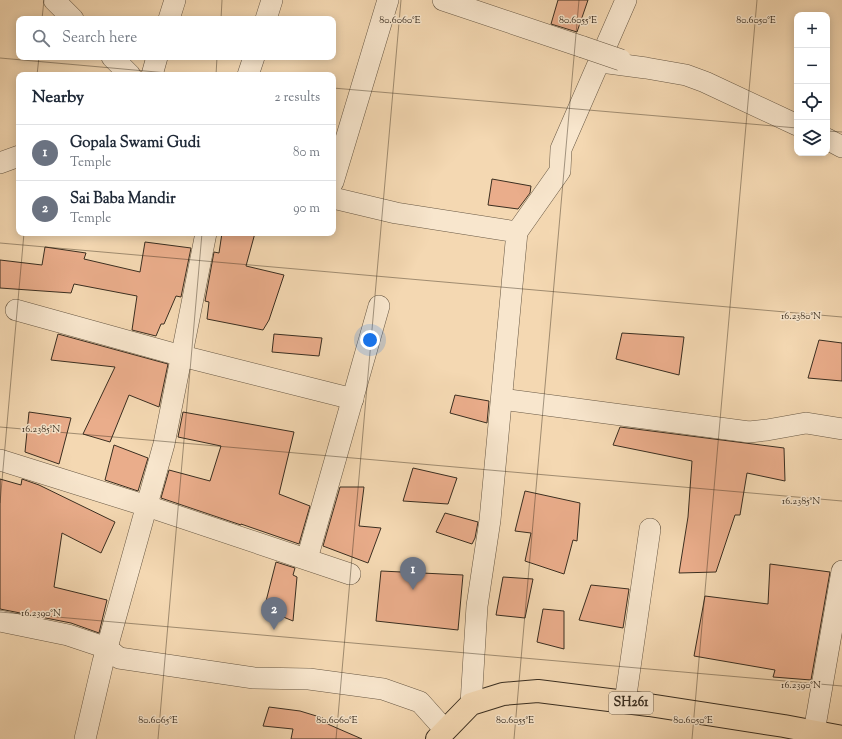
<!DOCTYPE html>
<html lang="en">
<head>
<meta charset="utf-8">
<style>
	:root { --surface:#fff; --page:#f6f6f7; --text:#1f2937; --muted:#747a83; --line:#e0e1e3; --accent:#7c3aed }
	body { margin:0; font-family:"Sorts Mill Goudy",serif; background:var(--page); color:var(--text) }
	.controls { position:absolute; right:12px; top:12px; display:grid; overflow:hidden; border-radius:8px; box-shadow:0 2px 10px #0003 }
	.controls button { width:36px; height:36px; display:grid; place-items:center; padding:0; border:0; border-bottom:1px solid var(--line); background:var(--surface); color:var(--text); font:20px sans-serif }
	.you { position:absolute; left:370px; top:340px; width:14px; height:14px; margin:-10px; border:3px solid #fff; border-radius:50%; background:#1a73e8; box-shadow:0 0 0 6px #1a73e833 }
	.badge { display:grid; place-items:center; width:26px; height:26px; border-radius:50%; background:var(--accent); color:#fff; font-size:13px; font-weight:700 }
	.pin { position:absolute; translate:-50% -33px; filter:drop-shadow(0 1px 2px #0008) }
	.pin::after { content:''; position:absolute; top:21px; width:14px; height:12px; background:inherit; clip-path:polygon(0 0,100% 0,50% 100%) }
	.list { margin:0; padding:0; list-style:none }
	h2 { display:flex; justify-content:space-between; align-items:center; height:52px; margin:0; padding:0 16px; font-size:17px }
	h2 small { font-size:13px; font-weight:400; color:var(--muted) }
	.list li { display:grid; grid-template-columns:26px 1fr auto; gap:12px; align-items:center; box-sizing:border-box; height:56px; padding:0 16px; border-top:1px solid var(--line) }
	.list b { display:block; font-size:15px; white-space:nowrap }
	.list p { margin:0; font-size:13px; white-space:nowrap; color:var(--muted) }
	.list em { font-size:13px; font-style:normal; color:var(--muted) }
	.icon { flex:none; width:22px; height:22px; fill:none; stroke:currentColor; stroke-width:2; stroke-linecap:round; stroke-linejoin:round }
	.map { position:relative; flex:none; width:842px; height:739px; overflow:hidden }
	.search { position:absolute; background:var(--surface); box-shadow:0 2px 10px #0003; left:16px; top:16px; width:320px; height:44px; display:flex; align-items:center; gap:10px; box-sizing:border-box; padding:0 14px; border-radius:8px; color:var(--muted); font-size:15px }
	.panel { position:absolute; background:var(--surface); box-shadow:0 2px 10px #0003; left:16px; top:72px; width:320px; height:164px; border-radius:8px }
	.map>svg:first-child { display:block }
	.building { fill:#eaad8b; stroke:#3a2e20 }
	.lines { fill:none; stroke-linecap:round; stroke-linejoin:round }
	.street-casing { stroke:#685844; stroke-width:22 }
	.primary-casing { stroke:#3a2e20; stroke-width:24 }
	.street { stroke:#f8e6cd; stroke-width:21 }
	.primary { stroke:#f4d8b2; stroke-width:22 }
	.street-bridge-casing { stroke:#685844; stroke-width:22; stroke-linecap:butt }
	.street-bridge { stroke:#f8e6cd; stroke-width:21 }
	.ticks { fill:none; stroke:#3a2e20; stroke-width:1; stroke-opacity:0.45 }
	.labels { text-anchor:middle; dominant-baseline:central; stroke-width:3; stroke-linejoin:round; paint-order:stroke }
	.shield { fill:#f8e6cd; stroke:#736554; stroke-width:1 }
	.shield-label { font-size:13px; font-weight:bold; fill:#3a2e20 }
	.ticks-label { font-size:10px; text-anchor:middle; fill:#3a2e20; stroke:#f8e6cd; stroke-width:3; stroke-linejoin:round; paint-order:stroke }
</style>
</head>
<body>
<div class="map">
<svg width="842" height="739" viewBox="0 0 842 739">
	<rect width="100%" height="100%" fill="#f4d8b2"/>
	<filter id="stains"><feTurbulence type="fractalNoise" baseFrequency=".005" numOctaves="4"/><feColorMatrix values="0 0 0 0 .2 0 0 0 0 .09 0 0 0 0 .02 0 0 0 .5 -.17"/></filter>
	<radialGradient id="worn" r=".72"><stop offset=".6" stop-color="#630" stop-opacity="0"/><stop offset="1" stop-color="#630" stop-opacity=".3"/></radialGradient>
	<g class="building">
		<path d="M558 0H588L577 32 551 24Z"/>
		<path d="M492 179 531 186 530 193 518 209 488 205Z"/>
		<path d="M222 233H255L246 266 284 275 269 320 263 330 207 319 209 302 205 301 214 252 219 253Z"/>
		<path d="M145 242 191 248 181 297 176 296 164 324H161L156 336 132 330 137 296 74 284 71 293 0 288V260L42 265 45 247 86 253 84 259 140 272Z"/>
		<path d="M622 333 684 337 679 375 616 359Z"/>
		<path d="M58 334 168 364 159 407 129 395 110 442 83 434 115 367 51 360Z"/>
		<path d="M274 334 322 338 319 356 272 352Z"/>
		<path d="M819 340 842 343V381L808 378Z"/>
		<path d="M455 395 489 401 487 423 450 413Z"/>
		<path d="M29 412 71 418 59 464 25 452Z"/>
		<path d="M183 412 294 432 279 494 310 506 299 544 241 524V525L161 498 169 470 210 481 221 446 178 437Z"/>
		<path d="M620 427 784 448 785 481 747 473 740 515H735L716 572 679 573 688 517 692 461 613 445Z"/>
		<path d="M114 445 148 458 138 491 105 480Z"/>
		<path d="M413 468 457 478 448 504 403 501Z"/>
		<path d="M0 479 21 485 22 479 39 485 115 522 101 553 62 533 54 587 107 600 99 633 71 623 0 609Z"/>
		<path d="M340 487H364L359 526 381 528 368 563 323 546Z"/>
		<path d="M525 491 580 503 577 541 573 540 564 574 525 561 531 533 515 531Z"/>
		<path d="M445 513 478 522 475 538 472 544 436 532Z"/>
		<path d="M276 562 295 568 293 575 297 577 293 621 264 609Z"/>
		<path d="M770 564 830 572 811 680 773 677 775 670 694 656 705 596 768 604Z"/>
		<path d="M381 571 463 575 458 630 376 621Z"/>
		<path d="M503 577 533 579 525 618 496 615Z"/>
		<path d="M591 585 629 589 623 628 579 620Z"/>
		<path d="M543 609 564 611V649L537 642Z"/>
		<path d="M269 707 300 711 323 718V722L362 739H291L293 729 263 726Z"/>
	</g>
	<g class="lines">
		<defs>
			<g id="street">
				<path d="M54 0 73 19"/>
				<path d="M443 0 583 47"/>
				<path d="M169 19 175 0"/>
				<path d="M266 19 272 0"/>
				<path d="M112 57 130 75"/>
				<path d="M601 62 646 68 686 75 705 82 797 125"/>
				<path d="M152 75 157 57"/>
				<path d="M248 75 254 57"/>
				<path d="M827 139 842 147"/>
				<path d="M0 163 19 156"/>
				<path d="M333 182 388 0"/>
				<path d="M333 198 396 213 517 232 490 520 477 606 471 704"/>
				<path d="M517 232 560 171 561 149 626 0"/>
				<path d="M16 310 182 356 353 399"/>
				<path d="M502 399 749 432 767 430 806 423 842 429"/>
				<path d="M0 460 147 506 350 574"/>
				<path d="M307 559 379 306"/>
				<path d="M0 621 68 635 107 648 119 658 254 678 309 679 383 689 420 702 445 730"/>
				<path d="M625 702 650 529"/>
				<path d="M814 732 842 571"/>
				<path d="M85 739 103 662 164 444 206 233"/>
			</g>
			<path id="primary" d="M437 739 471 704 503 694 538 691 649 705 784 726 842 737"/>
		</defs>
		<use href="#street" class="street-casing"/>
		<use href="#primary" class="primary-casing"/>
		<use href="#street" class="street"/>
		<use href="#primary" class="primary"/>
		<defs>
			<path id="street-bridge" d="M583 47 621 60"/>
		</defs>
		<use href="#street-bridge" class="street-bridge-casing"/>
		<use href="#street-bridge" class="street-bridge"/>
	</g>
	<path class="ticks" d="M42 19 44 0M221 19 222 0M0 58 190 75M37 75 39 57M216 75 217 57M333 88 797 128M827 131 842 132M0 243 842 317M0 427 842 501M0 503 24 233M0 612 842 686M158 739 202 233M336 739 401 0M514 739 579 0M692 739 757 0"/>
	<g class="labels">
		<rect class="shield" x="609" y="692" width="44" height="22" rx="3"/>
		<g class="shield-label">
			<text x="631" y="703">SH261</text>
		</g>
	</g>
	<g class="ticks-label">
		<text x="400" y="23">80.6060°E</text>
		<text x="578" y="23">80.6055°E</text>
		<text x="756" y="23">80.6050°E</text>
		<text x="801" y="319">16.2380°N</text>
		<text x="41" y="432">16.2385°N</text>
		<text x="801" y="504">16.2385°N</text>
		<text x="41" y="616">16.2390°N</text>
		<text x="801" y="688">16.2390°N</text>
		<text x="158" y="723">80.6065°E</text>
		<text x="337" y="723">80.6060°E</text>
		<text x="515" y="723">80.6055°E</text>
		<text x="693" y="723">80.6050°E</text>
	</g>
	<rect width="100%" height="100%" filter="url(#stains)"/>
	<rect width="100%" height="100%" fill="url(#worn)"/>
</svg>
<div class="controls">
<button>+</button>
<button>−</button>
<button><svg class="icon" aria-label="locate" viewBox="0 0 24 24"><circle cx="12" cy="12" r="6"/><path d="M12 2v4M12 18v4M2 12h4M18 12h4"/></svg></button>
<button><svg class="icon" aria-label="layers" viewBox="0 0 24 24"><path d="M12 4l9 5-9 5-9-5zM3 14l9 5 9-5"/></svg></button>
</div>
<div class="you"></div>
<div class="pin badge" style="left:413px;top:590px;background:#6b7280">1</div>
<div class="pin badge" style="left:274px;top:630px;background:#6b7280">2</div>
<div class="search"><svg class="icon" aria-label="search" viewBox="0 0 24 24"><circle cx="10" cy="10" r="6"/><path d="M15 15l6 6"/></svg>Search here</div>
<section class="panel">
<h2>Nearby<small>2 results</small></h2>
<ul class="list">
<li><span class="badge" style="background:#6b7280">1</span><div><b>Gopala Swami Gudi</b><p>Temple</p></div><em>80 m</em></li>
<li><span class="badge" style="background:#6b7280">2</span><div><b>Sai Baba Mandir</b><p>Temple</p></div><em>90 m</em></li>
</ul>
</section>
</div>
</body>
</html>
